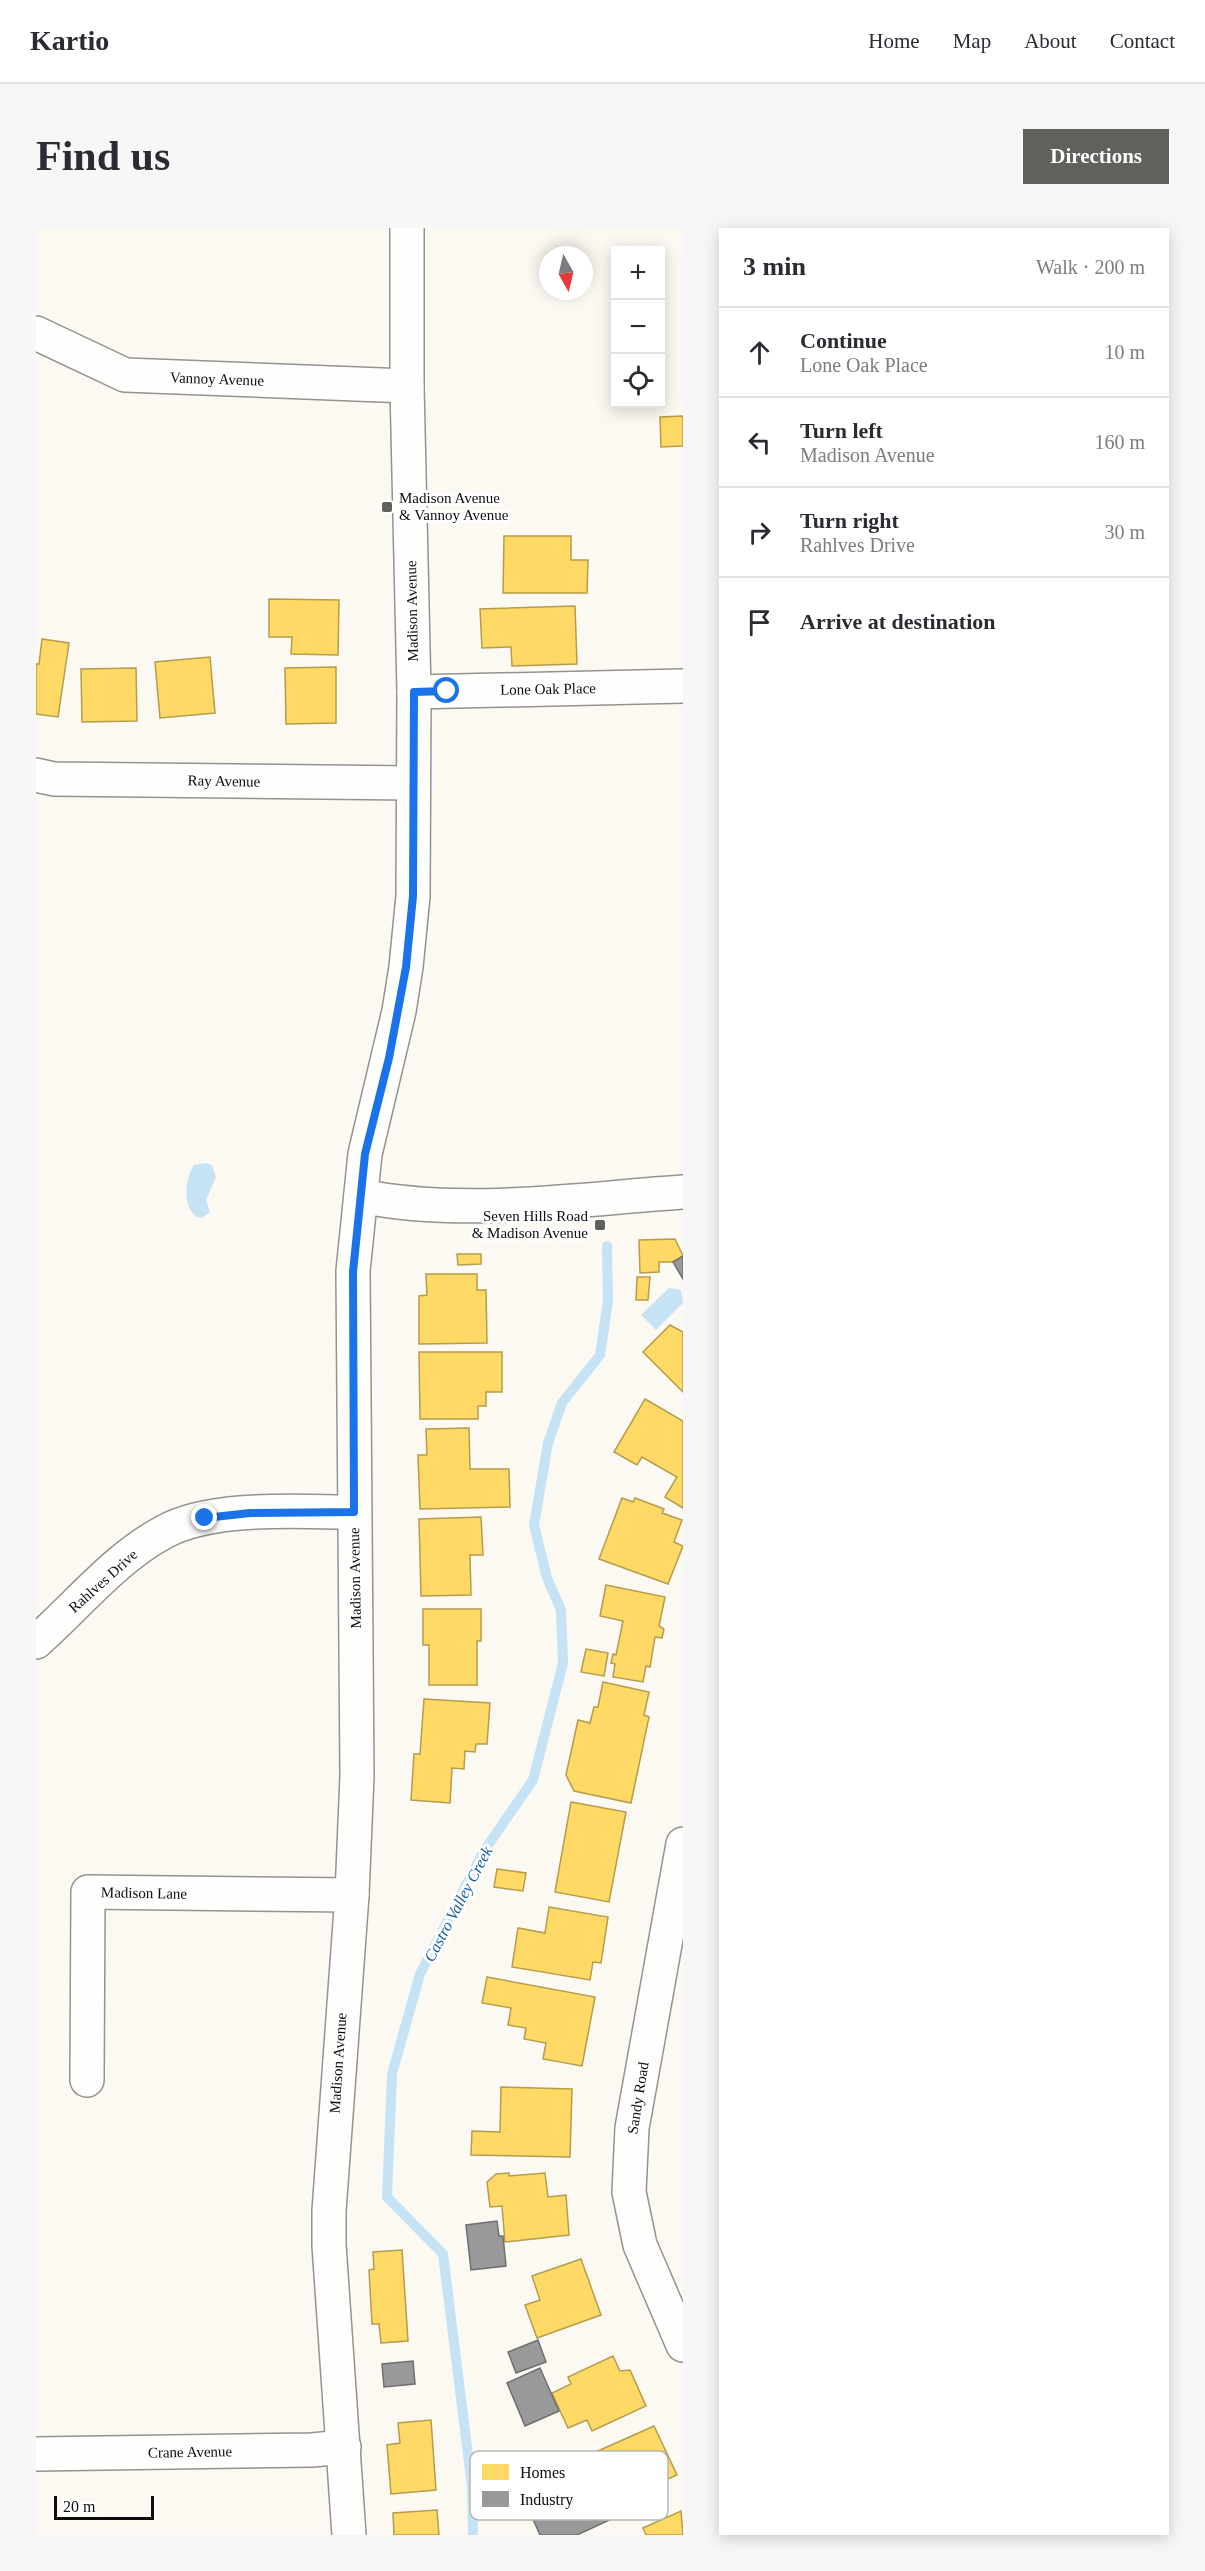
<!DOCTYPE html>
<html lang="en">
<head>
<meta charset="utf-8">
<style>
	:root { --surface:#fff; --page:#f7f7f7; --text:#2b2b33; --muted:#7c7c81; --line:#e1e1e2; --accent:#60605d }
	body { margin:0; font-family:Georgia,serif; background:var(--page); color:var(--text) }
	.controls { position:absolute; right:18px; top:18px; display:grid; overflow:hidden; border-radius:0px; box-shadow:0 3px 15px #0003 }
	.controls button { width:54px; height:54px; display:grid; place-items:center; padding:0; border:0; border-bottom:2px solid var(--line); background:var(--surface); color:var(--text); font:30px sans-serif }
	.compass { position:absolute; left:503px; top:18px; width:54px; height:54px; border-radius:50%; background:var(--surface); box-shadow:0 3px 15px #0003; rotate:172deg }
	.scale { position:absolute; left:18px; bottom:15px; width:100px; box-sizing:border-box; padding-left:6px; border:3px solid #0d0d0d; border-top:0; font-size:16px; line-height:21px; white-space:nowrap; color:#0d0d0d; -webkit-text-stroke:4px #fff; paint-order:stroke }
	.stop { position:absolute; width:18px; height:18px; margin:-14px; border:4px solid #1a73e8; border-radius:50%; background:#fff }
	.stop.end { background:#1a73e8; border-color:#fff; box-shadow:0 2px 6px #0008 }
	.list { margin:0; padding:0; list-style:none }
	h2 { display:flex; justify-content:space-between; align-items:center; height:78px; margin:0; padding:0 24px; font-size:26px }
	h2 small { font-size:20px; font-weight:400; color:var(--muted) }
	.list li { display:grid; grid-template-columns:39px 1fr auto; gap:18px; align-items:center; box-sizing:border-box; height:90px; padding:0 24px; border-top:2px solid var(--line) }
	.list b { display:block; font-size:22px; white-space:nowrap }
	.list p { margin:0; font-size:20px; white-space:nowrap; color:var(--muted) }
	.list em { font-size:20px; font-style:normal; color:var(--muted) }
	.icon { flex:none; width:33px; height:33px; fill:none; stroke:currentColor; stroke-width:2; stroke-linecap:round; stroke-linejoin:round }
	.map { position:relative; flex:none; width:647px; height:2307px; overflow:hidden; border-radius:0px }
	header { display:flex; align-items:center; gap:36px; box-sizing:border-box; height:84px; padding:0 30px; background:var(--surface); border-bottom:2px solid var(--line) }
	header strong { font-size:28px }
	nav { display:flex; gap:33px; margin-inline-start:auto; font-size:21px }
	.intro { display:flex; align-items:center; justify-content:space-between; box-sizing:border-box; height:144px; padding:0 36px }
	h1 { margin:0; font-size:42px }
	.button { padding:15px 27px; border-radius:0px; background:var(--accent); color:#fff; font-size:21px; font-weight:700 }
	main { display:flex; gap:36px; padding:0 36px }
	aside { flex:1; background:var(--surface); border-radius:0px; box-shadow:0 3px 15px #0003 }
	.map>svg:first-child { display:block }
	.water { fill:#c6e3f6 }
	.homes { fill:#ffd966; stroke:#b69c4b; stroke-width:1.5 }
	.industry { fill:#999; stroke:#6f6f6f; stroke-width:1.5 }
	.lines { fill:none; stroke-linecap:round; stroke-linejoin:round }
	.stream { stroke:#c6e3f6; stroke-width:10 }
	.minor-casing { stroke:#949390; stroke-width:36 }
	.minor { stroke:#fefefd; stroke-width:33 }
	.route { stroke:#1a73e8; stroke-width:8 }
	.poi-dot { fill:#60605d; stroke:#fff; stroke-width:2 }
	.labels { text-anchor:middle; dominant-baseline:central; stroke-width:6; stroke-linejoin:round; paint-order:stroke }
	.street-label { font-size:15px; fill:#0d0d0d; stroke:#fff }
	.poi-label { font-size:15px; fill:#0d0d0d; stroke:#fff; text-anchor:start }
	.water-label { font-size:16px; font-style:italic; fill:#125ea2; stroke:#fff }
	.key { fill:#fff; stroke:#b6b6b6; stroke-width:1.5 }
	.key-label { font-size:16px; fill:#0d0d0d }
</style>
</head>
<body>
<header>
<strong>Kartio</strong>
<nav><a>Home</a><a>Map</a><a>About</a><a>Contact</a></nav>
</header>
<div class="intro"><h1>Find us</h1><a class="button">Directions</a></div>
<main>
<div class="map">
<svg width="647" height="2307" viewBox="0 0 647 2307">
	<rect width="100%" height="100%" fill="#fbf9f1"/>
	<g class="water">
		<path d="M170 935 176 937 180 949 170 972 174 984 166 990 161 989C146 979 149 950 158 937Z"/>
		<path d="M633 1060 645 1062 647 1075 620 1102 605 1087Z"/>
	</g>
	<g class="homes">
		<path d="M647 188V218L625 219 624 189Z"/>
		<path d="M468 308H535V332H552L551 365H467Z"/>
		<path d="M233 371 303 372 302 427 255 426 256 409H233Z"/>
		<path d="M539 378 541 436 476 438 475 419 446 420 444 381Z"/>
		<path d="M6 411 33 415 22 489 0 486V436H3Z"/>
		<path d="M174 429 179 485 124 490 119 434Z"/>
		<path d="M300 439V495L250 496 249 440Z"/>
		<path d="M100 440 101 493 46 494 45 441Z"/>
		<path d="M639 1011 647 1028 637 1034H623V1044L604 1045 603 1012Z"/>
		<path d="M421 1026H445V1036L422 1037Z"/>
		<path d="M390 1046H441V1062H450L451 1115 383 1116V1068L391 1067Z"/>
		<path d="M601 1049H614L612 1072H600Z"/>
		<path d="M634 1097 647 1104V1164L607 1124Z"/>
		<path d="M383 1124H466V1164H450V1178H442V1191H384Z"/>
		<path d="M609 1171 647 1193V1280L629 1269 641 1249 606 1229 601 1237 578 1224Z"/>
		<path d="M433 1200 434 1241H473L474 1279 384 1281 382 1227H391L390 1201Z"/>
		<path d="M586 1270 597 1274 599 1270 628 1281 626 1285 646 1292 638 1314 647 1318 632 1356 563 1331Z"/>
		<path d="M445 1289 447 1327H434L435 1367 385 1368 383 1291Z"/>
		<path d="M570 1357 629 1369 623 1398 628 1401 626 1410 619 1409 614 1439 610 1438 607 1454 577 1449 579 1436 575 1435 577 1426 580 1427 587 1393 564 1388Z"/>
		<path d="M387 1381H445V1413H441V1457H393V1417H387Z"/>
		<path d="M550 1421 572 1425 568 1448 545 1444Z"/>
		<path d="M567 1454 613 1464 608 1487 613 1489 595 1575 538 1563 530 1547 542 1492 554 1495 558 1479H562Z"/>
		<path d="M388 1471 454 1475 451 1516H440L439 1524 429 1523 428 1541 416 1540 414 1575 375 1572 378 1526H384Z"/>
		<path d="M535 1574 590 1584 573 1674 519 1664Z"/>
		<path d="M461 1641 490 1645 487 1663 458 1659Z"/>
		<path d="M513 1679 572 1689 565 1735 557 1734 554 1752 476 1739 482 1700 509 1705Z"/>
		<path d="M451 1749 559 1769 546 1838 507 1831 510 1815 488 1811 490 1800 472 1797 475 1780 446 1775Z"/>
		<path d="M465 1859 536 1861 534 1929 435 1927 436 1903 464 1904Z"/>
		<path d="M473 1945V1948L509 1945 512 1969 530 1967 533 2007 469 2014 466 1978 454 1979 451 1954 460 1946Z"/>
		<path d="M366 2022 372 2113 345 2115 343 2096H336L333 2042 338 2041 337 2024Z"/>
		<path d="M545 2031 565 2087 501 2110 489 2077 504 2072 496 2048Z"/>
		<path d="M577 2128 584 2143 594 2142 610 2178 556 2203 551 2192 532 2200 516 2165 535 2156 532 2149Z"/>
		<path d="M395 2192 400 2262 355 2266 351 2217 364 2215 362 2195Z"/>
		<path d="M618 2198 641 2247 585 2273 562 2223Z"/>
		<path d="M401 2282 403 2307H358L357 2285Z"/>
		<path d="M645 2283 647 2307H610L607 2300Z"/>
	</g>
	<g class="industry">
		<path d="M647 1028V1051L637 1034Z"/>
		<path d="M461 1993 463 2008H467L470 2038 435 2042 430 1997Z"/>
		<path d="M502 2112 510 2134 480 2145 472 2124Z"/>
		<path d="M377 2133 379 2156 348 2159 346 2136Z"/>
		<path d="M504 2140 523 2183 489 2198 471 2155Z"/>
		<path d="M563 2259 578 2290 541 2307H504L496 2289Z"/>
	</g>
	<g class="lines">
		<path class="stream" d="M437 2307 436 2259 407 2026 351 1969 356 1846 384 1746 446 1626 497 1552 527 1435 525 1382 511 1350 498 1297 512 1215 526 1175 564 1127 572 1073 571 1018"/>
		<defs>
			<g id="minor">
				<path d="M0 105 89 147 371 158"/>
				<path d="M378 464 647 458"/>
				<path d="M0 547 18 551 376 555"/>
				<path d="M325 968C427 989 543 971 647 964"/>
				<path d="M0 1414C42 1377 78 1331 128 1304 176 1277 264 1284 318 1284"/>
				<path d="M647 1616 596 1900 593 1964 604 2017 647 2117"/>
				<path d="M51 1852 52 1664 316 1667"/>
				<path d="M0 2226 276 2222 308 2219"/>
				<path d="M313 2307 293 2017V1983L316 1667 321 1548 317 1043 329 926 363 783 370 739 377 668 378 464 371 158V0"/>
			</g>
		</defs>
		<use href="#minor" class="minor-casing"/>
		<use href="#minor" class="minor"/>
	</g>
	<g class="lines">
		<path class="route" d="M169 1290 214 1285 318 1284 317 1044 329 926 353 830 370 739 377 668 378 464 411 463"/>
	</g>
	<g class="poi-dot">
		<rect x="345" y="273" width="12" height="12" rx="3"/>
		<rect x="558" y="991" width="12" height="12" rx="3"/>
	</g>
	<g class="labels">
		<g class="street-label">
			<text transform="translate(181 151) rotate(2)">Vannoy Avenue</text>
			<text transform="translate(376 383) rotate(-91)">Madison Avenue</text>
			<text transform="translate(512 461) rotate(-1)">Lone Oak Place</text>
			<text transform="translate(188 553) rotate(1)">Ray Avenue</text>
			<text transform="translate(319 1350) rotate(-91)">Madison Avenue</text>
			<text transform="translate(67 1353) rotate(-42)">Rahlves Drive</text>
			<text transform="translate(108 1665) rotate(1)">Madison Lane</text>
			<text transform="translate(302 1835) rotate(-86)">Madison Avenue</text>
			<text transform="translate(602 1870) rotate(-81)">Sandy Road</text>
			<text transform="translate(154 2224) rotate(-1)">Crane Avenue</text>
		</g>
		<g class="poi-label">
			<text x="363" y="270">Madison Avenue<tspan x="363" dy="17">&amp; Vannoy Avenue</tspan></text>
			<text x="552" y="988" text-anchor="end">Seven Hills Road<tspan x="552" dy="17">&amp; Madison Avenue</tspan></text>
		</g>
		<g class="water-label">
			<text transform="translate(422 1676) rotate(-62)">Castro Valley Creek</text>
		</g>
	</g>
	<rect x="434" y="2223" width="198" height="69" rx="9" class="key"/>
	<rect x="446" y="2236" width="27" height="16" fill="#ffd966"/>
	<rect x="446" y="2263" width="27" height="16" fill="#999"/>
	<g class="key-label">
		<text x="484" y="2250">Homes</text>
		<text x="484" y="2277">Industry</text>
	</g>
</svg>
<div class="controls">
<button>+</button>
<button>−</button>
<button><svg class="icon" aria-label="locate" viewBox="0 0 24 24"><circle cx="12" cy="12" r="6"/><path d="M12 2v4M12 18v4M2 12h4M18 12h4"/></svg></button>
</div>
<svg class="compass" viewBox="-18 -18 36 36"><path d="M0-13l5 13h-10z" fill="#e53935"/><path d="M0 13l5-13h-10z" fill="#7c7c81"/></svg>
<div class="scale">20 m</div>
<div class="stop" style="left:411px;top:463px"></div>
<div class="stop end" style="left:169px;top:1290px"></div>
</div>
<aside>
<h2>3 min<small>Walk · 200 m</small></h2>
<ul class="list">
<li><svg class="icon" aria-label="ahead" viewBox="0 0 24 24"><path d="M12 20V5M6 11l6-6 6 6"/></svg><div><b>Continue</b><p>Lone Oak Place</p></div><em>10 m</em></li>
<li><svg class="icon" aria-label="left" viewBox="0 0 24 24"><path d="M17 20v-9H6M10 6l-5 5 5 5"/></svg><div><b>Turn left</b><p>Madison Avenue</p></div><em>160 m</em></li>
<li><svg class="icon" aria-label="right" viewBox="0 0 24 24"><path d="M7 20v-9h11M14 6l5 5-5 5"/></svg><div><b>Turn right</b><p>Rahlves Drive</p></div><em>30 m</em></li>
<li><svg class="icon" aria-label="arrive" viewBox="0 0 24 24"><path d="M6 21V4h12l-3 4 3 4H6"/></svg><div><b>Arrive at destination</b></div></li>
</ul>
</aside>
</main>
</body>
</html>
